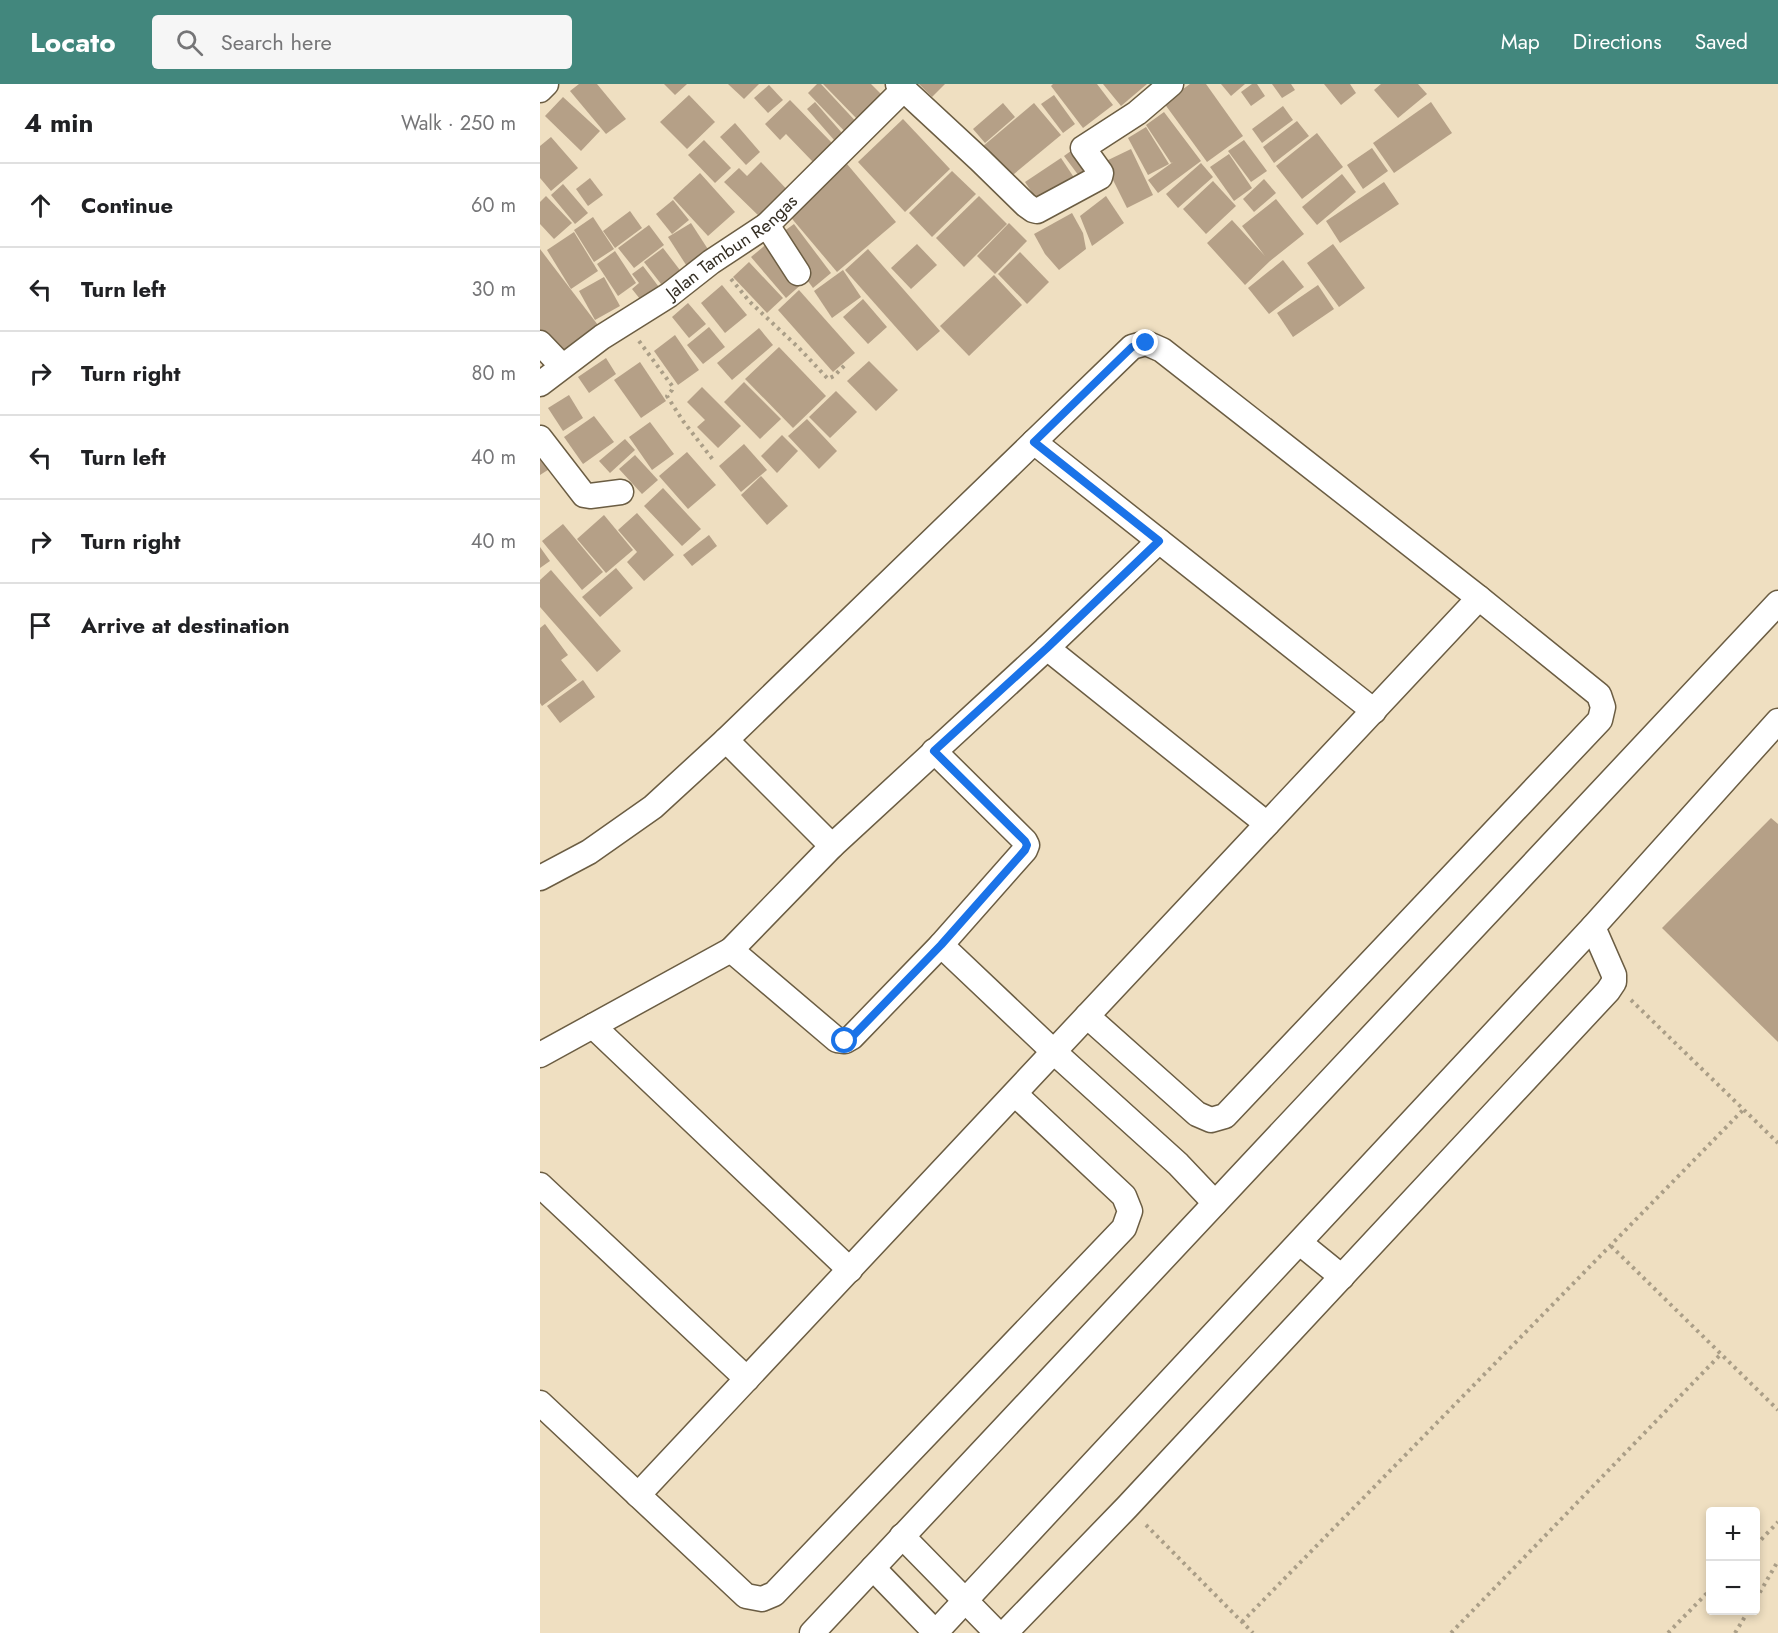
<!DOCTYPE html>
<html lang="en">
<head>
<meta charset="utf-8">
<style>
	:root { --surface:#fff; --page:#f6f6f6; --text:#202124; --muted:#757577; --line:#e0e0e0; --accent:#42877d }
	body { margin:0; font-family:Jost,sans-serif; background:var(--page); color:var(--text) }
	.controls { position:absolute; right:18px; bottom:18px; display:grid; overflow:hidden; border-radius:6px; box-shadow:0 3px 9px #0003 }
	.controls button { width:54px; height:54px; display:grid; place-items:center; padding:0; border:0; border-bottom:2px solid var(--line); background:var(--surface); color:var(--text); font:30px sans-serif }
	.stop { position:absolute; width:18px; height:18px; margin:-14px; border:4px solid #1a73e8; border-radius:50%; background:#fff }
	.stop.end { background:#1a73e8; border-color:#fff; box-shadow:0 2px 6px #0008 }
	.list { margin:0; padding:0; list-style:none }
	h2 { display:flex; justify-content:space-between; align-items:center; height:78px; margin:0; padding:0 24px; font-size:26px }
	h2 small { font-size:20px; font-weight:400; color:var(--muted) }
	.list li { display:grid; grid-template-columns:39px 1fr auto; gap:18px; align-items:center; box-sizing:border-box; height:84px; padding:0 24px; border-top:2px solid var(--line) }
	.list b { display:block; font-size:22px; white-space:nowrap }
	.list em { font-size:20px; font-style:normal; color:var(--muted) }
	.icon { flex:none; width:33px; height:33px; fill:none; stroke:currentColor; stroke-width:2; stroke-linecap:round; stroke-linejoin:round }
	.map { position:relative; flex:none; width:1238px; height:1549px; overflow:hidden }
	header { display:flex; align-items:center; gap:36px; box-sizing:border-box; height:84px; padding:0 30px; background:var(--accent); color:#fff }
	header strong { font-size:28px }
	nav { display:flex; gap:33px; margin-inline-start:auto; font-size:21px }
	.search { width:420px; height:54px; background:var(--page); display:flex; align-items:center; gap:15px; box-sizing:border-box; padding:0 21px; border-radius:6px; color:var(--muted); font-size:22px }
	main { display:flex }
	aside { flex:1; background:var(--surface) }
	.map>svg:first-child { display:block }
	.building { fill:#b5a087 }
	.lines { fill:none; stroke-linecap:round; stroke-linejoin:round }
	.street-casing { stroke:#6b5d43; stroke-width:27 }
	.path { stroke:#aa9e87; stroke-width:4; stroke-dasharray:3 4.5; stroke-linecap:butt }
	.street { stroke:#fff; stroke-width:24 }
	.route { stroke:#1a73e8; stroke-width:8 }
	.labels { text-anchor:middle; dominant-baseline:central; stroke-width:6; stroke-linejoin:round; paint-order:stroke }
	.street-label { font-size:18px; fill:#332d22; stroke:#fdecce }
</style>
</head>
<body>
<header>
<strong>Locato</strong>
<div class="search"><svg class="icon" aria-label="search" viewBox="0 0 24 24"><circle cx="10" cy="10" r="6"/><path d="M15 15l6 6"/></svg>Search here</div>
<nav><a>Map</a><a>Directions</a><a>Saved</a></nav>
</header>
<main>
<aside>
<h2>4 min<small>Walk · 250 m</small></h2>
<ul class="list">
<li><svg class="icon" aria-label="ahead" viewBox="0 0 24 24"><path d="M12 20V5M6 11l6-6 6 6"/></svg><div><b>Continue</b></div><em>60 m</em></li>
<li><svg class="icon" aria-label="left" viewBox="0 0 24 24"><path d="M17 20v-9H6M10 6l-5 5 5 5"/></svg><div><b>Turn left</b></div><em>30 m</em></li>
<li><svg class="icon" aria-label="right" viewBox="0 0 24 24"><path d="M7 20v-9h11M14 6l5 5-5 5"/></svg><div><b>Turn right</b></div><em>80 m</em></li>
<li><svg class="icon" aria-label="left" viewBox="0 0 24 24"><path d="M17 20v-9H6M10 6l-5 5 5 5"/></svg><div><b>Turn left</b></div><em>40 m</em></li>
<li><svg class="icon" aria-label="right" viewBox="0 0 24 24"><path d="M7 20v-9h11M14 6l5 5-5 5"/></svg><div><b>Turn right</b></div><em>40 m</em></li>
<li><svg class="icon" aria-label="arrive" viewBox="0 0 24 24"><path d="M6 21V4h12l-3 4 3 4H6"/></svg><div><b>Arrive at destination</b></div></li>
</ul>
</aside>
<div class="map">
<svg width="1238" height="1549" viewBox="0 0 1238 1549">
	<rect width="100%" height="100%" fill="#efdfc1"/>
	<g class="building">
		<path d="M39 0H57L86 35 66 50 30 7Z"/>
		<path d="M124 0H147L135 11Z"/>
		<path d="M188 0H219L204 15Z"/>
		<path d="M277 0H281L321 43 310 53 268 9Z"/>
		<path d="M283 0H331L343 12 318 36Z"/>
		<path d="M379 0H405L392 13Z"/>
		<path d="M513 0H557L573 21 543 44 511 2Z"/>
		<path d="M563 0H607L581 22Z"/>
		<path d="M650 0H666L703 52 667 78 624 19Z"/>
		<path d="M681 0H705L691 12Z"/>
		<path d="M712 0H717L725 12 711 22 701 8Z"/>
		<path d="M732 0H751L755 6 742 14Z"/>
		<path d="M784 0H810L816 9 801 21Z"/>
		<path d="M841 0H878L887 10 858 34 834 6Z"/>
		<path d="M229 1 243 16 228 29 214 14Z"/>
		<path d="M149 11 175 38 147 65 120 38Z"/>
		<path d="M514 11 535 40 523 49 501 20Z"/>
		<path d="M23 13 60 47 41 67 5 32Z"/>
		<path d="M250 16 292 59 273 78 246 50 240 56 225 40Z"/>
		<path d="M275 18 309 57 301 64 267 25Z"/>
		<path d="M891 18 912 49 854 89 833 59Z"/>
		<path d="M463 19 475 33 445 59 433 45Z"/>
		<path d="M494 19 521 51 468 95 442 63Z"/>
		<path d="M743 22 753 36 722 59 712 45Z"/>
		<path d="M624 28 661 77 618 109 608 96 633 78 631 79 606 41Z"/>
		<path d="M363 35 410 85 365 128 318 78Z"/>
		<path d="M757 37 769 52 734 79 723 63Z"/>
		<path d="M195 39 220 68 206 81 180 53Z"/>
		<path d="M606 43 629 80 608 91 588 54Z"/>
		<path d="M777 49 803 83 762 115 736 82Z"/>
		<path d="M11 53 38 84 11 107 0 94V62Z"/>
		<path d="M164 56 191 84 175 99 148 71Z"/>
		<path d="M704 56 727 87 711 98 688 67Z"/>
		<path d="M535 64 556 92 545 100 524 72Z"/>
		<path d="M832 64 848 87 823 105 807 81Z"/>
		<path d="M591 65 613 111 587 124 564 78Z"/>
		<path d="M689 70 712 104 694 117 670 83Z"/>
		<path d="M521 74 537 98 501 122 485 98Z"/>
		<path d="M221 78 253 112 225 138 184 98 199 84 207 92Z"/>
		<path d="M661 79 673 93 638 124 626 110Z"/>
		<path d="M307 80 356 138 297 188 248 130Z"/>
		<path d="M412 87 436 110 392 153 369 129Z"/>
		<path d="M160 89 195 128 168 152 133 114Z"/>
		<path d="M802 90 816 108 777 141 762 123Z"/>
		<path d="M50 94 63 111 48 122 36 105Z"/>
		<path d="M724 95 736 109 714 128 703 115Z"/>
		<path d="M673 97 696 122 666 150 643 125Z"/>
		<path d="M844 98 859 120 800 159 786 137Z"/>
		<path d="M23 100 48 129 35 140 11 111Z"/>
		<path d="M6 112 32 139 14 155 0 140V118Z"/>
		<path d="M439 112 467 140 424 183 396 154Z"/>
		<path d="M566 112 584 139 552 162 540 132Z"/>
		<path d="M736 115 764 150 730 177 705 201 667 159 692 136 725 172 702 142Z"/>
		<path d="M133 116 149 136 132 150 116 130Z"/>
		<path d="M90 127 102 144 75 164 63 147Z"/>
		<path d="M532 129 543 149 546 165 519 186 505 170 494 150Z"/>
		<path d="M53 133 74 165 54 178 34 146Z"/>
		<path d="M151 139 173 173 150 187 128 153Z"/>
		<path d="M469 139 487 157 455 190 437 172Z"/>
		<path d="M254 140 291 189 273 204 236 153Z"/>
		<path d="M109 141 124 161 94 184 78 164Z"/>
		<path d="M34 148 58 187 31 205 7 166Z"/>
		<path d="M229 158 264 198 246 214 211 173Z"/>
		<path d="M377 160 397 181 371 205 351 184Z"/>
		<path d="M793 160 825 204 799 223 767 179Z"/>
		<path d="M123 164 146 194 128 209 104 178Z"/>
		<path d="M0 165 64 249 23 280 0 250Z"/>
		<path d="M328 165 400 247 377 267 305 186Z"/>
		<path d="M75 167 96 199 78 212 57 180Z"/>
		<path d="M480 168 509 198 487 220 458 190Z"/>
		<path d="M743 176 764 203 729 230 708 204Z"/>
		<path d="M209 178 243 214 227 229 193 193Z"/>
		<path d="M103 182 125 211 108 225 92 205 99 199 92 190Z"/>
		<path d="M303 186 321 213 292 234 274 207Z"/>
		<path d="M454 191 482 221 429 272 400 242Z"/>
		<path d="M64 193 80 222 55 236 39 207Z"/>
		<path d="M182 201 207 231 185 249 161 219Z"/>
		<path d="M778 201 794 225 753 253 737 229Z"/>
		<path d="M259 206 315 269 293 288 238 226Z"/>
		<path d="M323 215 347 243 328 260 303 233Z"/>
		<path d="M148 219 166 240 149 254 132 233Z"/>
		<path d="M169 243 185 263 163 280 147 261Z"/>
		<path d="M219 244 233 261 192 296 177 279Z"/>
		<path d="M135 251 159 286 138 301 114 267Z"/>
		<path d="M239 263 286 312 253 344 205 295Z"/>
		<path d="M66 274 76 290 49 309 38 293Z"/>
		<path d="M329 277 358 306 336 327 307 297Z"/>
		<path d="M100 278 126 317 101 334 74 296Z"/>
		<path d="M204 298 241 335 220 355 184 318Z"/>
		<path d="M162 303 201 342 178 364 157 343 165 336 147 318Z"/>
		<path d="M296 307 317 328 290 354 269 333Z"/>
		<path d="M29 311 43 334 23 347 8 324Z"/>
		<path d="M54 332 74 358 43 380 24 353Z"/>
		<path d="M267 335 297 367 279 385 248 352Z"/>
		<path d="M110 338 134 370 112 386 89 353Z"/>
		<path d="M242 351 258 367 237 389 221 372Z"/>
		<path d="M85 355 95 366 70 389 59 377Z"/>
		<path d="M204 360 227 386 201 408 179 382Z"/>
		<path d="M0 367 11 384 0 391Z"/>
		<path d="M147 368 176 401 148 425 119 392Z"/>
		<path d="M95 371 118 396 102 410 79 385Z"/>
		<path d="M221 392 248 422 227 441 201 411Z"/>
		<path d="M123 404 161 445 142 462 104 422Z"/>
		<path d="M97 429 134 471 104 497 87 478 97 468 78 446Z"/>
		<path d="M64 431 93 466 66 489 37 455Z"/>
		<path d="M23 440 63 488 42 506 2 457Z"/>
		<path d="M169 451 177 462 152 482 143 471Z"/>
		<path d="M0 463 10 477 0 484Z"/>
		<path d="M76 484 93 504 60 533 42 513Z"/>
		<path d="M11 486 81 567 57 588 0 523V496Z"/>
		<path d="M5 540 28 571 21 576 37 596 2 622 0 619V544Z"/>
		<path d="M43 596 55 613 20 639 7 622Z"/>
		<path d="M1231 734 1238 740V958L1122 844Z"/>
	</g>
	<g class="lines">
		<defs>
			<g id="street">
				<path d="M358 0 440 76 486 121 493 126 497 127 560 93 561 89 543 64 597 29 631 0"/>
				<path d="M0 6 6 0"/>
				<path d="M227 141 258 189"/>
				<path d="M0 259 22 282"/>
				<path id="s1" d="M0 300 62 253 129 211 171 178 227 141 364 5"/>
				<path d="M0 354 44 411 50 412 81 408"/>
				<path d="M494 358 834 627"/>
				<path d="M507 564 727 740"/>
				<path d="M186 656 292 762"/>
				<path d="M0 794 49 768 113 723 186 656 592 263 606 259 622 266 939 514 1059 611 1063 623 1060 636 685 1032 671 1036 657 1030 547 932"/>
				<path d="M401 861 514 968 638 1080 675 1119"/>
				<path d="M191 866 297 956 305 957 312 953 401 861 485 766 487 761 485 757 394 667"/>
				<path d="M53 942 310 1186"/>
				<path d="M0 971 191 866 292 762 507 564 619 457"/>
				<path d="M0 1101 207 1295"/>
				<path d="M760 1159 802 1193"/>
				<path d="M0 1319 206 1512 222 1515 234 1510 584 1144 590 1127 584 1112 475 1010"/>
				<path d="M98 1411 939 514"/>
				<path d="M362 1452 457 1549"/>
				<path d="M333 1484 396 1549"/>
				<path d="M272 1549 1238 519"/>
				<path d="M395 1549 1053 843 1238 637"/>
				<path d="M465 1549 587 1423 1068 907 1074 898V891L1053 843"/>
			</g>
		</defs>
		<use href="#street" class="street-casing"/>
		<g class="path">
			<path d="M191 195 210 218 259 264 288 295 294 292 307 279"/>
			<path d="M99 257 133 303 132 306 127 312 143 337 174 377"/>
			<path d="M1091 916 1238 1059"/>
			<path d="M1071 1162 1238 1326"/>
			<path d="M606 1441 713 1549"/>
			<path d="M1216 1461 1238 1438"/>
			<path d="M1216 1515 1238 1477"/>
			<path d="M702 1538 1203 1026"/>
			<path d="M911 1549 1181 1270"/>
			<path d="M1128 1549 1170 1506"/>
			<path d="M1195 1549 1209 1526"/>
		</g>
		<use href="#street" class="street"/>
	</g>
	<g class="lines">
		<path class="route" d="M305 957 312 953 401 861 485 766 487 761 485 757 394 667 507 564 619 457 494 358 592 263 606 259"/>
	</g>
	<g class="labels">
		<g class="street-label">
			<text stroke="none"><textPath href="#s1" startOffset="236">Jalan Tambun Rengas</textPath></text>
		</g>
	</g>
</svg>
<div class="controls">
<button>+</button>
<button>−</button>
</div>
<div class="stop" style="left:305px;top:957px"></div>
<div class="stop end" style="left:606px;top:259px"></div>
</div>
</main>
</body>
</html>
